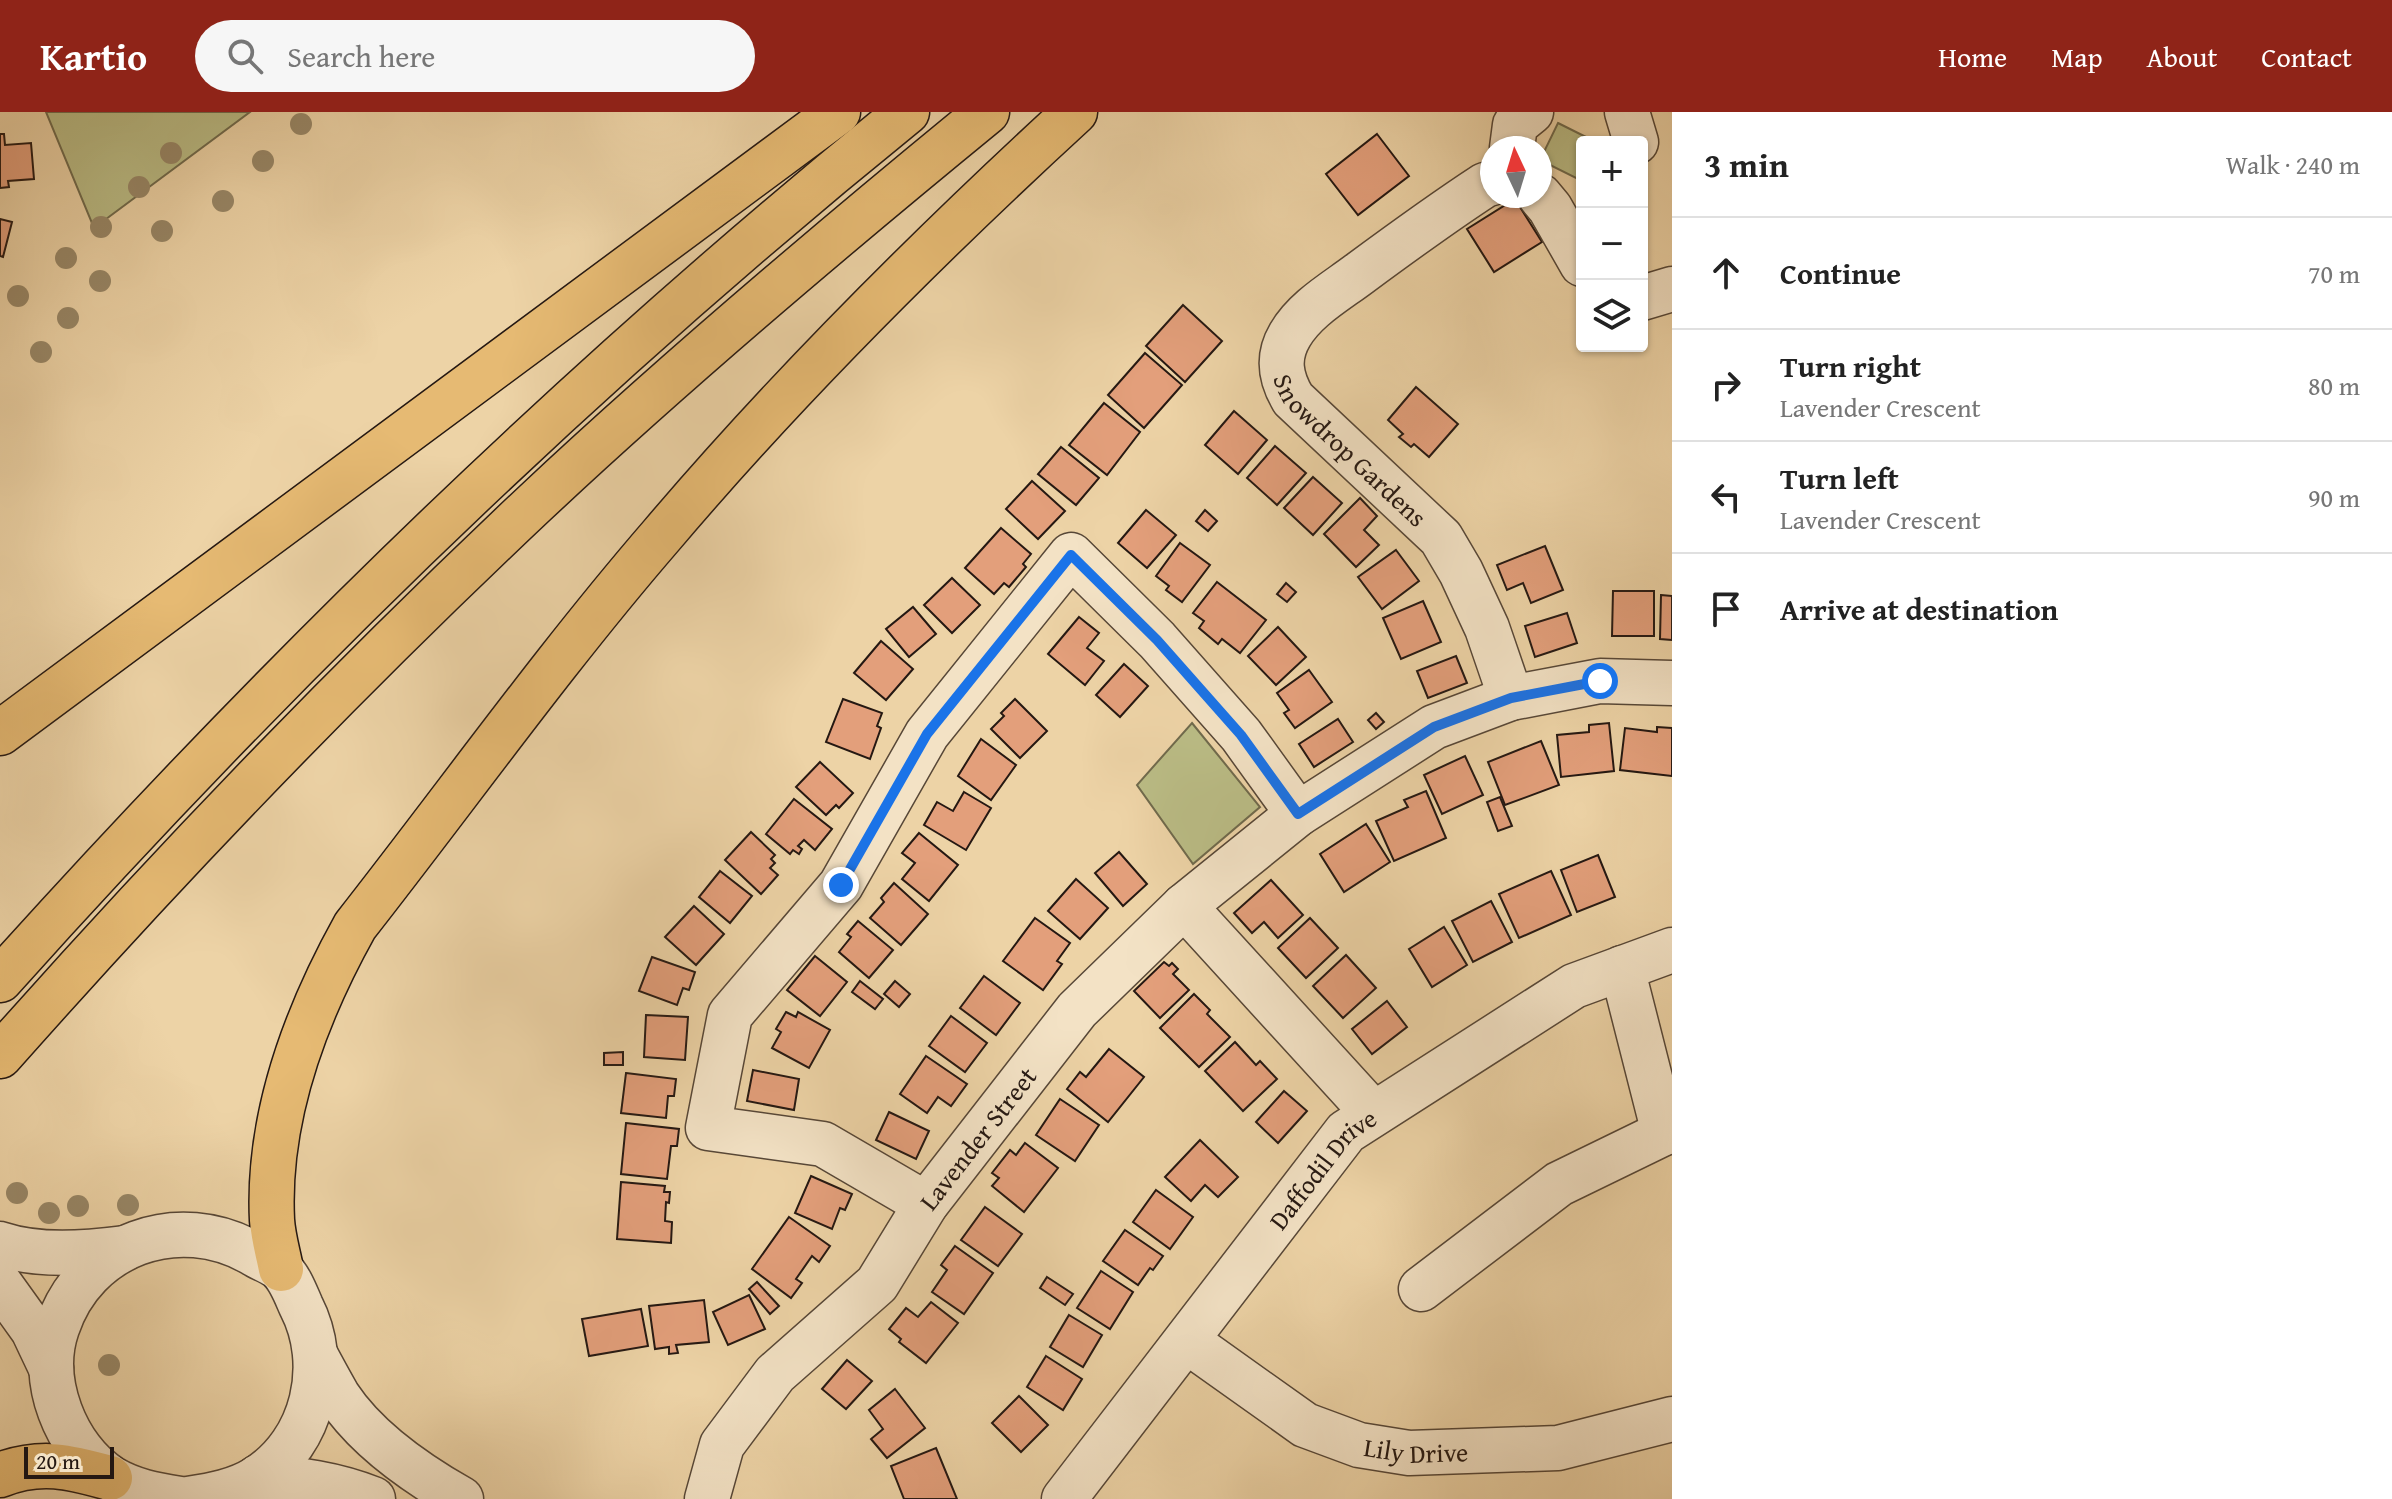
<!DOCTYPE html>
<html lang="en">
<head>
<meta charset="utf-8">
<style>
	:root { --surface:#fff; --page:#f6f6f6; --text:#222; --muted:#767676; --line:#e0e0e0; --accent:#8f2418 }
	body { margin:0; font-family:"Gentium Book Plus",serif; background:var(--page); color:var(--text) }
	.controls { position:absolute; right:24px; top:24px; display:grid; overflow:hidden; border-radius:8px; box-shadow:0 2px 6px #0004 }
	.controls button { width:72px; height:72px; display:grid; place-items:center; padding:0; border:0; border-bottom:2px solid var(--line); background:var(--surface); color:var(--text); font:40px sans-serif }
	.compass { position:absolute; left:1480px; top:24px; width:72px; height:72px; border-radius:50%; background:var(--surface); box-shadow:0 2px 6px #0004; rotate:356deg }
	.scale { position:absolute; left:24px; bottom:20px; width:90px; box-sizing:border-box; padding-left:8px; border:4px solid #251812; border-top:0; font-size:22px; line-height:28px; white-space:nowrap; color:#251812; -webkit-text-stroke:6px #f3e2c5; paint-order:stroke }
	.stop { position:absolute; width:24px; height:24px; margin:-18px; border:6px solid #1a73e8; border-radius:50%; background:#fff }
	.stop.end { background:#1a73e8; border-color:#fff; box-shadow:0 2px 8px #0008 }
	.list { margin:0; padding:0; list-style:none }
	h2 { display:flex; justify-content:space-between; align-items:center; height:104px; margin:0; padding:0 32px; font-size:34px }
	h2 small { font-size:26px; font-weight:400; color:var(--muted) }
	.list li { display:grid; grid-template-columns:52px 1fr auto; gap:24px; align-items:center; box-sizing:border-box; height:112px; padding:0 32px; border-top:2px solid var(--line) }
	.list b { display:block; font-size:30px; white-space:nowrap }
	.list p { margin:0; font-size:26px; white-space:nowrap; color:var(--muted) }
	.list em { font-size:26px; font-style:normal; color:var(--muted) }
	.icon { flex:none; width:44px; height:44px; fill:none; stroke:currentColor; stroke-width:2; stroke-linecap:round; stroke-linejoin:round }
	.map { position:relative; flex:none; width:1672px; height:1387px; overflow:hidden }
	header { display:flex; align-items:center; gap:48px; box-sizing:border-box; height:112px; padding:0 40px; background:var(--accent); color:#fff }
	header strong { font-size:38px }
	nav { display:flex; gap:44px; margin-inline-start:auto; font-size:28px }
	.search { width:560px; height:72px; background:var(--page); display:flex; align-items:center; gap:20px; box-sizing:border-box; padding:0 28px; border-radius:44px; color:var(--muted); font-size:30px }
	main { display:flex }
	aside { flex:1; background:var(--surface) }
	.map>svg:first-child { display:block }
	.green { fill:#babc85; stroke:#706a4c; stroke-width:2 }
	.building { fill:#e39f7b; stroke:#251812; stroke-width:2 }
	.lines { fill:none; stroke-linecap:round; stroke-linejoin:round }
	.minor-casing { stroke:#574737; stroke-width:47 }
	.highway-casing { stroke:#251812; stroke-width:47 }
	.minor { stroke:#f3e2c5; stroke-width:44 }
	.highway { stroke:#e6ba73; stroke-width:44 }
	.tree { fill:#988767 }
	.route { stroke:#1a73e8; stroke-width:10 }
	.labels { text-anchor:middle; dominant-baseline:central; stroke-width:6; stroke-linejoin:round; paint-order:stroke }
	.street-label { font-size:26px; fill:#251812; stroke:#f3e2c5 }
</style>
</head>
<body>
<header>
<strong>Kartio</strong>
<div class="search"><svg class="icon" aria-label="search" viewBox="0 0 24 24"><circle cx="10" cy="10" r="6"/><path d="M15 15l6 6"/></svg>Search here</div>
<nav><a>Home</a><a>Map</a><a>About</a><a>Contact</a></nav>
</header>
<main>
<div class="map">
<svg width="1672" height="1387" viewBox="0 0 1672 1387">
	<rect width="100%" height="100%" fill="#edd3a6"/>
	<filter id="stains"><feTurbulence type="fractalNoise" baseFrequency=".0025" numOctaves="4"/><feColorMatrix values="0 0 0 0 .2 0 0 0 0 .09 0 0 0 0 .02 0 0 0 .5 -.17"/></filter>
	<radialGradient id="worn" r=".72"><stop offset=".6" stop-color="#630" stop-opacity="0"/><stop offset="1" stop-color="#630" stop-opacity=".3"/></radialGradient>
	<g class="green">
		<path d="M46 0H250L94 116Z"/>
		<path d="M1558 11 1596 30H1582V64L1580 68 1540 48Z"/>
		<path d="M1192 611 1260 695 1193 752 1137 673Z"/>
	</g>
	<g class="building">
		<path d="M0 22H4L5 33 31 31 34 67 8 69 9 75 0 76Z"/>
		<path d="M1377 22 1409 64 1358 103 1326 62Z"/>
		<path d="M1515 87 1542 130 1494 160 1467 117Z"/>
		<path d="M0 107 12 110 3 145 0 144Z"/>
		<path d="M1183 193 1222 229 1185 270 1146 234Z"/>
		<path d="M1145 241 1182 273 1144 316 1108 283Z"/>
		<path d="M1416 275 1458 312 1429 345 1414 332 1411 335 1399 325 1403 322 1388 308Z"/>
		<path d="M1104 291 1140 320 1107 363 1069 333Z"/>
		<path d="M1234 299 1267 328 1238 362 1205 333Z"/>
		<path d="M1275 334 1306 361 1277 393 1247 366Z"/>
		<path d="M1061 335 1099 366 1076 393 1038 362Z"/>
		<path d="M1313 365 1342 391 1313 423 1284 396Z"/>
		<path d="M1032 369 1065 399 1038 427 1006 397Z"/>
		<path d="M1360 386 1377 404 1364 418 1379 433 1356 455 1324 422Z"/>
		<path d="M1146 398 1176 423 1147 456 1118 431Z"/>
		<path d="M1205 398 1217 409 1208 419 1196 409Z"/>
		<path d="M1001 416 1031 442 1023 452 1026 455 1009 475 1004 471 994 482 965 456Z"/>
		<path d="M1180 431 1210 453 1182 490 1166 478 1169 474 1156 464Z"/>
		<path d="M1545 434 1563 478 1531 491 1523 471 1507 478 1497 453Z"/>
		<path d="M1396 438 1419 469 1382 497 1358 465Z"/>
		<path d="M952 466 980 493 952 521 924 493Z"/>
		<path d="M1217 470 1266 508 1240 541 1222 527 1218 532 1199 516 1204 509 1193 501Z"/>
		<path d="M1286 471 1296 480 1287 490 1277 482Z"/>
		<path d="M1613 479H1654V524H1612Z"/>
		<path d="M1661 483 1672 484V528L1660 527Z"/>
		<path d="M1423 489 1441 530 1401 547 1383 506Z"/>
		<path d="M913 495 936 522 909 545 886 517Z"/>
		<path d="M1567 501 1577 531 1535 545 1525 514Z"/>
		<path d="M1079 505 1099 521 1087 536 1104 549 1085 573 1048 542Z"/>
		<path d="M1278 515 1306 545 1276 573 1248 544Z"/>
		<path d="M881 529 913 557 886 588 854 561Z"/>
		<path d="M1456 544 1467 571 1428 586 1417 559Z"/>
		<path d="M1124 552 1148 574 1120 605 1096 583Z"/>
		<path d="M1309 558 1332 590 1295 616 1284 601 1289 598 1277 581Z"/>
		<path d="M843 587 882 601 877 614 881 616 870 647 826 630Z"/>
		<path d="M1015 587 1047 619 1020 646 991 617 1004 604 1001 601Z"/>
		<path d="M1376 601 1384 610 1376 617 1368 608Z"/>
		<path d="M1338 607 1353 630 1314 655 1299 632Z"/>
		<path d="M1609 611 1614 659 1561 665 1557 623 1589 620V613Z"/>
		<path d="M1657 615 1672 616V664L1620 658 1625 616 1657 620Z"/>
		<path d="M981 627 1016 653 991 688 958 664Z"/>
		<path d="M1541 629 1559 673 1505 693 1488 650Z"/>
		<path d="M1465 644 1483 683 1442 702 1424 663Z"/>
		<path d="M820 650 853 681 839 696 836 693 826 703 796 675Z"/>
		<path d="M1426 679 1446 726 1394 749 1376 709 1408 695 1404 688Z"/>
		<path d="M964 680 991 696 966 738 924 713 937 690 953 699Z"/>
		<path d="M1500 685 1512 714 1498 719 1487 690Z"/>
		<path d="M794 687 832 717 815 738 804 728 798 734 802 737 799 742 793 738 790 742 766 722Z"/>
		<path d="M1366 712 1390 750 1344 780 1320 742Z"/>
		<path d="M751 720 775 743 771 747 775 751 770 756 778 763 761 782 725 748Z"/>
		<path d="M919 721 958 753 929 789 902 767 915 751 902 741Z"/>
		<path d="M1119 740 1147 772 1123 794 1095 761Z"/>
		<path d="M1598 743 1615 785 1577 800 1561 758Z"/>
		<path d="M720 759 752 784 730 811 699 785Z"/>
		<path d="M1551 759 1571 803 1519 826 1499 782Z"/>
		<path d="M1076 767 1108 796 1080 827 1048 799Z"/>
		<path d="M1271 768 1303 803 1278 826 1264 810 1252 821 1234 801Z"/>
		<path d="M894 771 928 802 901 833 870 806 884 790 881 786Z"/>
		<path d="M1491 789 1512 830 1473 850 1452 809Z"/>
		<path d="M694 794 724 822 696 853 665 825Z"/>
		<path d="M1035 806 1070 831 1057 849 1062 852 1043 878 1003 849Z"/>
		<path d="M1310 806 1338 836 1306 866 1278 836Z"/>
		<path d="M858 809 893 838 869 866 839 840 851 825 847 822Z"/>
		<path d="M1444 815 1467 853 1432 875 1409 837Z"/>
		<path d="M1346 843 1376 876 1343 906 1313 874Z"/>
		<path d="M815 844 847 870 820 904 787 878Z"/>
		<path d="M652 845 695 860 689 878 683 876 677 893 639 879Z"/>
		<path d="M1164 850 1169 854 1172 851 1178 857 1173 862 1189 878 1160 906 1134 879Z"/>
		<path d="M984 864 1020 891 996 923 960 896Z"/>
		<path d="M860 869 883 887 875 897 852 880Z"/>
		<path d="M895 869 910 882 899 895 884 882Z"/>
		<path d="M1194 882 1210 898 1207 902 1230 925 1199 955 1160 916Z"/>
		<path d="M1387 889 1407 915 1372 942 1352 917Z"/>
		<path d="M786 900 796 905 798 900 830 918 809 956 772 936 781 920 776 917Z"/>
		<path d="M646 903 688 905 685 948 644 945Z"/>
		<path d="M951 904 987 931 965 960 929 934Z"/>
		<path d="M1235 930 1256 953 1260 949 1277 967 1243 999 1205 959Z"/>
		<path d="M1109 937 1144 965 1108 1010 1067 977 1080 960 1086 965Z"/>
		<path d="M623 940V953H604V941Z"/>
		<path d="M926 944 967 972 951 994 938 985 927 1001 900 982Z"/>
		<path d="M753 958 799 967 794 998 747 989Z"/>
		<path d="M626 961 676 967 674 984H668L666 1006 621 1001Z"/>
		<path d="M1284 979 1307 999 1278 1031 1256 1010Z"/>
		<path d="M1060 987 1099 1013 1075 1049 1036 1023Z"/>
		<path d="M889 1000 929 1019 916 1047 876 1028Z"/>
		<path d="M626 1011 679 1017 677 1034H671L667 1067 621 1062Z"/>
		<path d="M1200 1028 1238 1065 1218 1085 1205 1073 1191 1089 1165 1065Z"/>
		<path d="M1025 1031 1058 1056 1024 1100 992 1074 999 1066 992 1061 1010 1038 1016 1043Z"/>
		<path d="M811 1064 852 1082 845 1098 840 1096 832 1117 795 1101Z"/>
		<path d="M621 1070 665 1074 664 1080H670L669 1091 666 1090 665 1109 672 1110 671 1131 617 1127Z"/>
		<path d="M1156 1078 1193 1105 1170 1137 1133 1110Z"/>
		<path d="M985 1095 1022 1122 998 1154 961 1128Z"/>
		<path d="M789 1105 830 1134 819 1150 812 1144 796 1167 802 1171 791 1186 752 1157Z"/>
		<path d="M1125 1118 1163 1144 1153 1158 1150 1156 1138 1173 1103 1149Z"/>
		<path d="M955 1134 993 1161 964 1202 932 1180 947 1158 941 1153Z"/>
		<path d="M1101 1159 1133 1180 1110 1217 1077 1196Z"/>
		<path d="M1047 1165 1073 1182 1065 1193 1040 1176Z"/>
		<path d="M757 1170 779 1194 770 1202 749 1177Z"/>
		<path d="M749 1183 765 1217 728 1233 713 1200Z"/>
		<path d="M704 1188 709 1230 676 1233 678 1241 669 1242V1235L655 1237 649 1194Z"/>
		<path d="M931 1190 958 1211 926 1251 899 1230 901 1227 889 1217 906 1196 918 1205Z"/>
		<path d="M641 1197 648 1234 589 1244 582 1207Z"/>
		<path d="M1069 1203 1102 1223 1083 1255 1050 1235Z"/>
		<path d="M1046 1244 1082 1267 1063 1298 1027 1275Z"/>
		<path d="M847 1248 872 1269 846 1297 822 1277Z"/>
		<path d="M895 1277 925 1316 887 1346 871 1327 883 1317 869 1298Z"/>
		<path d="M1019 1284 1048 1313 1021 1340 992 1311Z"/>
		<path d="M936 1336 957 1387H904L891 1354Z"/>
	</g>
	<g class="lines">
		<defs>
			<g id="minor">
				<path d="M1627 0 1636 30"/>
				<path d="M1512 36 1515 13 1531 0"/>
				<path id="s1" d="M1492 71 1485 73C1442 101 1401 131 1359 162 1335 180 1305 197 1290 223 1277 245 1280 265 1293 287L1441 426 1461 460 1487 516 1511 586"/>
				<path d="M1540 84 1550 96 1582 152"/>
				<path d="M1642 186 1672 177"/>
				<path d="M1184 794 1373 1001"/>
				<path d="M1622 856 1664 1021"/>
				<path d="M926 1092 823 1032 708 1016 730 903 841 773 927 622 1071 443 1157 528 1241 623 1298 702"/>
				<path d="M0 1132C39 1145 85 1141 125 1136"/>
				<path d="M0 1172 33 1218 51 1256"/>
				<path d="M1421 1177 1559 1072 1672 1017"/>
				<path id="s2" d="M1187 1229 1305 1313 1359 1333 1409 1341 1558 1336 1672 1307"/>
				<path d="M317 1246C324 1259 331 1272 338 1284 367 1328 417 1362 461 1387"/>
				<path d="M258 1365C299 1367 335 1372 373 1387"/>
				<path d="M180 1387C156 1383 132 1379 111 1366 65 1336 39 1268 57 1216 85 1132 178 1098 254 1142 262 1147 274 1151 280 1157 290 1166 296 1183 301 1194 331 1252 314 1330 257 1366 236 1379 213 1383 188 1387"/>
				<path id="s3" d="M707 1387 722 1333 775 1262 877 1172 926 1092 1077 898 1184 794 1298 702 1434 615 1511 586 1600 569 1672 571"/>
				<path id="s4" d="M1064 1387 1346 1020 1574 874 1672 838"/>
			</g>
			<g id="highway">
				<path d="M0 621 838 0"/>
				<path d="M0 868C279 557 582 263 907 0"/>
				<path d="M0 944C170 752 348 567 535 391 680 255 833 126 987 0"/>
				<path d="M281 1157C278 1141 273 1125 272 1108 267 1006 306 902 355 814 457 684 553 549 661 424 789 273 929 134 1075 0"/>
				<path d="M0 1363C41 1347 70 1355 110 1366"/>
			</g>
		</defs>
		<use href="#minor" class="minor-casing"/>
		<use href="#highway" class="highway-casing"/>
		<use href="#minor" class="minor"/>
		<use href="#highway" class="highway"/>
	</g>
	<g class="tree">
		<circle cx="301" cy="12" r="11"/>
		<circle cx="171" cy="41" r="11"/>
		<circle cx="263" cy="49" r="11"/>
		<circle cx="139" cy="75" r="11"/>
		<circle cx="223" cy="89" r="11"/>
		<circle cx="101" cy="115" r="11"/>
		<circle cx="162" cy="119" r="11"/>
		<circle cx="66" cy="146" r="11"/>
		<circle cx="100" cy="169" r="11"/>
		<circle cx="18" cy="184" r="11"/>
		<circle cx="68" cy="206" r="11"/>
		<circle cx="41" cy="240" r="11"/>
		<circle cx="17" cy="1081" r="11"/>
		<circle cx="128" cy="1093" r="11"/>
		<circle cx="78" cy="1094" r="11"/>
		<circle cx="49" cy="1101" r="11"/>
		<circle cx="109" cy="1253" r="11"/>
	</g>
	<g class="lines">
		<path class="route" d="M841 773 927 622 1071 443 1157 528 1241 623 1298 702 1434 615 1511 586 1600 569"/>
	</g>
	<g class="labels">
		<g class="street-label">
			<text stroke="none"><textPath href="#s1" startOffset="398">Snowdrop Gardens</textPath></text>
			<text stroke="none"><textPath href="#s3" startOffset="458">Lavender Street</textPath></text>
			<text stroke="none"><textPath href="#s4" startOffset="420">Daffodil Drive</textPath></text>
			<text stroke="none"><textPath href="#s2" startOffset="260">Lily Drive</textPath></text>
		</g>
	</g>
	<rect width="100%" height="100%" filter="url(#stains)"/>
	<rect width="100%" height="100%" fill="url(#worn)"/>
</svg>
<div class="controls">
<button>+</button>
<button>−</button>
<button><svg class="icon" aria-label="layers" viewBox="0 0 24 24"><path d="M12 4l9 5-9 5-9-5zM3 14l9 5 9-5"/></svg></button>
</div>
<svg class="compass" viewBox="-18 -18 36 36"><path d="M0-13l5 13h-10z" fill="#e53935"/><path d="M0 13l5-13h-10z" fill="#767676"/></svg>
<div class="scale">20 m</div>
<div class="stop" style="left:1600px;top:569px"></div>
<div class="stop end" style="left:841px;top:773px"></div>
</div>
<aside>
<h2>3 min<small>Walk · 240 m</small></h2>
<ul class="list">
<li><svg class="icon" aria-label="ahead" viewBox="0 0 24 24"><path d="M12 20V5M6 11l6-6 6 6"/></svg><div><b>Continue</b></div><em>70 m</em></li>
<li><svg class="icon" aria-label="right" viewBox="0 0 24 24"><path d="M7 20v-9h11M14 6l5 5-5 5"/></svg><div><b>Turn right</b><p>Lavender Crescent</p></div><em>80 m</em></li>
<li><svg class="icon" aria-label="left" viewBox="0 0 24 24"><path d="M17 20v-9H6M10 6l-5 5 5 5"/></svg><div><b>Turn left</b><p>Lavender Crescent</p></div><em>90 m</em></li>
<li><svg class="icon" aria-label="arrive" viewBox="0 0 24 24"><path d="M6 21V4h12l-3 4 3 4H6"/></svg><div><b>Arrive at destination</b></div></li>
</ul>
</aside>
</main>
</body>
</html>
